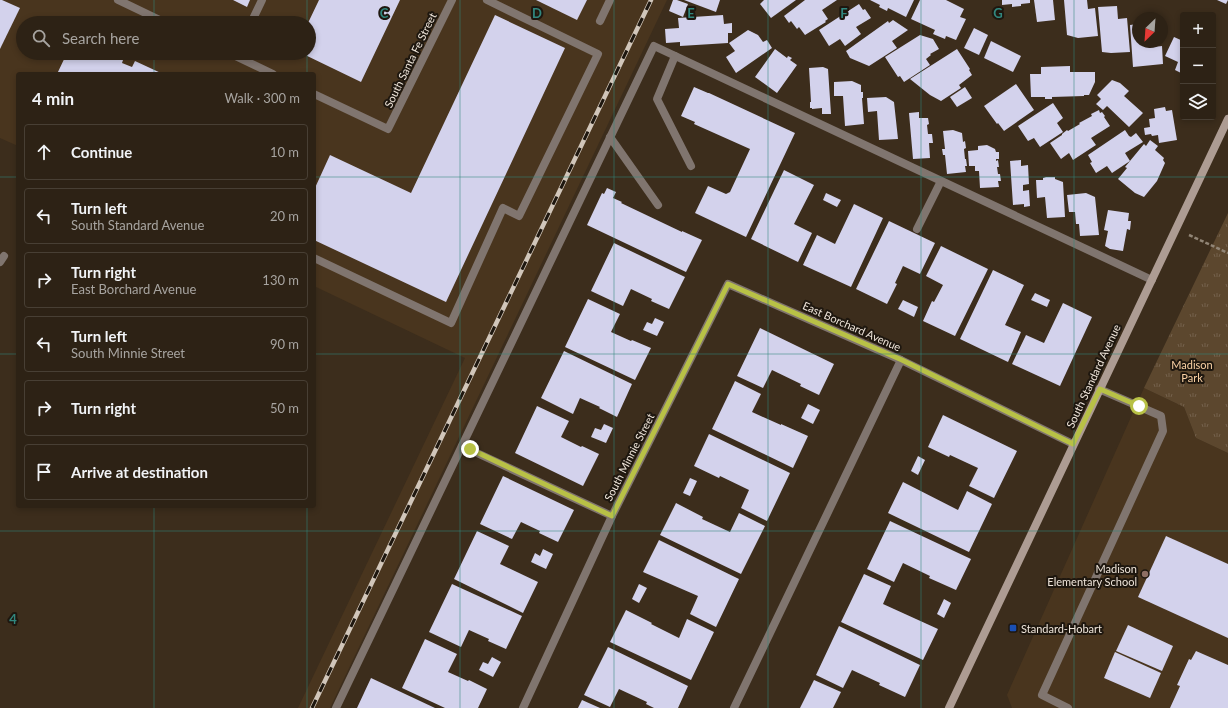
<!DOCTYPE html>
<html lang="en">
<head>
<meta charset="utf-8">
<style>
	:root { --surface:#2d2215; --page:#352a1e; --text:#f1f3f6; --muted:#a7a4a0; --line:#483f34 }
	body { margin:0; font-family:Lato,sans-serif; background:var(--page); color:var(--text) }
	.controls { position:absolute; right:12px; top:12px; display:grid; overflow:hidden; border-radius:4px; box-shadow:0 2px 6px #0003 }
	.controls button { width:36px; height:36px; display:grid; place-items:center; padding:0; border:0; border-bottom:1px solid var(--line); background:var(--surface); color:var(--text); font:20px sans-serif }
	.compass { position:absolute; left:1132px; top:12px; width:36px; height:36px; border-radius:50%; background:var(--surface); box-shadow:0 2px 6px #0003; rotate:205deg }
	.stop { position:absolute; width:12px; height:12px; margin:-9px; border:3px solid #b8c146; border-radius:50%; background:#fff }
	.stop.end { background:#b8c146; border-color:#fff; box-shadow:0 1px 4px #0008 }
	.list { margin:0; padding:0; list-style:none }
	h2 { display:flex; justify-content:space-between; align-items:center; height:52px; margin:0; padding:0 16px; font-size:17px }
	h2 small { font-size:13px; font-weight:400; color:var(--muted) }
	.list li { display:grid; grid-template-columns:26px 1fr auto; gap:12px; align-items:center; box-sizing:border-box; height:56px; margin:0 8px 8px; padding:0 8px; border:1px solid var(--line); border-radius:4px }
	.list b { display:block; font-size:15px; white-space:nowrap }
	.list p { margin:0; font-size:13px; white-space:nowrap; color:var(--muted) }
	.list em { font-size:13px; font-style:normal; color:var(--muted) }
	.icon { flex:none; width:22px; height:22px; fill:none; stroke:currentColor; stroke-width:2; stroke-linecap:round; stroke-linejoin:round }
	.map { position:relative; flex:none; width:1228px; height:708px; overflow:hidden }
	.search { position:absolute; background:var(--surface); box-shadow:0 2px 6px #0003; left:16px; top:16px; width:300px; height:44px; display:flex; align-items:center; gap:10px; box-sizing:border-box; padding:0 14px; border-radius:22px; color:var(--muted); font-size:15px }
	.panel { position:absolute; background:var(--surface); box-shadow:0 2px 6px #0003; left:16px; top:72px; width:300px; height:436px; border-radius:4px }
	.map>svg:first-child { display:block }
	.built { fill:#49351e; fill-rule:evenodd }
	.park { fill:url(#park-tufts) }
	.building { fill:#d3d2ec }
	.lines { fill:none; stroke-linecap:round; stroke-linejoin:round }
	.path { stroke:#918576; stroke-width:2.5; stroke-dasharray:4 2; stroke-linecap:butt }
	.lane { stroke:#80756f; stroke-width:8 }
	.street { stroke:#80756f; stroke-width:8 }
	.secondary { stroke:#ad9c93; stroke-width:8 }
	.rail-casing { stroke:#d1c6ba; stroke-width:4.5 }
	.rail { stroke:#1e170f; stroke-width:3; stroke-dasharray:9; stroke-linecap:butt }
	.route { stroke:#b8c146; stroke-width:5 }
	.grid { fill:none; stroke:#31877e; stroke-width:1; stroke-opacity:0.55 }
	.education-dot { fill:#8d6e63; stroke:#1e170f; stroke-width:1.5 }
	.transit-dot { fill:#1a4fb4; stroke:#1e170f; stroke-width:1.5 }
	.labels { text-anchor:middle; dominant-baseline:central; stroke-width:4; stroke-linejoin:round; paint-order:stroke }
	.street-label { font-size:11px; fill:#efe5da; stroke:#1e170f }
	.park-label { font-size:11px; fill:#fad1a4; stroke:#1e170f }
	.poi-label { font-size:11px; fill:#efe5da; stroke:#1e170f; text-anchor:end }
	.grid-label { font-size:13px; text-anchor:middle; font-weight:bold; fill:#31877e; stroke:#1e170f; stroke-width:4; stroke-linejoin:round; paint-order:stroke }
</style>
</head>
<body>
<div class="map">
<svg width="1228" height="708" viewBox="0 0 1228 708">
	<defs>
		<pattern id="park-tufts" width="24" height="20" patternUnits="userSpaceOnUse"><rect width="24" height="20" fill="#5c472e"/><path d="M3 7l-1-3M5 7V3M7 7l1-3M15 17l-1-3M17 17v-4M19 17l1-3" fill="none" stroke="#74614c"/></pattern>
	</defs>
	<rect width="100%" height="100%" fill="#3c2d1c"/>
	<g class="built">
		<path d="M0 0H667L330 708H298L465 358 314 286V74H18V146L0 138ZM23 23H309V53H23Z"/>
		<path d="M1144 388 1184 407 1196 438 1228 453V708H1012L1007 695Z"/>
	</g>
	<path class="park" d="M1228 213V453L1196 438 1184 407 1144 388Z"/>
	<g class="building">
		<path d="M0 0H2L20 8 0 49Z"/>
		<path d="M233 0H250L247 7Z"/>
		<path d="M319 0H400L361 82 301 53H309V23H308Z"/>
		<path d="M536 0H587L577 20Z"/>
		<path d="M673 0H677L688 4 683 17 669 11Z"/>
		<path d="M684 0H720L716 12Z"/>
		<path d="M764 0H796L771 18 760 4Z"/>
		<path d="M805 0H837L822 10 828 19 825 21 826 22 805 35 799 27 797 29 791 21 789 23 784 16Z"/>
		<path d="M870 0H914L906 17 888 8 887 11 879 7 880 5Z"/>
		<path d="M920 0H946L964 9 960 17 966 19 956 40 946 36 945 39 933 34 935 30 911 19Z"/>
		<path d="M1002 0H1030V3L1021 4V6L1012 7V4L1002 5Z"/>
		<path d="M1034 0H1053L1055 20 1037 22Z"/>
		<path d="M1064 0H1087L1088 9 1095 8 1098 36 1078 38 1067 35Z"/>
		<path d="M1217 0H1228L1226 4Z"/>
		<path d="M859 4 863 10 865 9 871 18 856 27 861 34 845 46 840 39 829 46 819 30Z"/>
		<path d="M1117 6 1118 19 1127 18 1130 52 1111 53 1102 52 1098 7Z"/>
		<path d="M495 15 565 48 446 302 314 240V190L330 155 411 193Z"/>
		<path d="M723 15 724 24 732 23V33H728V43L680 46V42L666 43 665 29 679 28 678 18Z"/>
		<path d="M893 20 908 30 892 41 897 48 869 66 850 58 846 51 888 21 889 23Z"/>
		<path d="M1138 24V42H1153L1154 47 1162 46 1163 64 1133 67 1130 25Z"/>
		<path d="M974 28 988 35 979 55 964 48Z"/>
		<path d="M748 30 758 35 763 42 767 40 772 48 736 73 726 57 735 51 729 43Z"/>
		<path d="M920 35 933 39 939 49 930 54 931 55 926 59 930 65 904 82 900 76 898 77 885 57Z"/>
		<path d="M1174 37 1183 41V74L1175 70 1178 62 1165 56Z"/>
		<path d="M991 41 1021 56 1013 72 984 58Z"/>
		<path d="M775 49 787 58 788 56 792 58 790 60 797 65 777 93 755 77Z"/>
		<path d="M957 49 970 69 969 70 972 75 959 85 961 88 941 101 930 95 910 79Z"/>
		<path d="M67 53H110L123 60 122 63 132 67 135 61 163 74H57Z"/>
		<path d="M1070 66V72H1095V82L1089 95H1084V96L1052 97V99H1045V97H1031L1030 74H1041V67Z"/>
		<path d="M823 67 828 69 831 114H822V108L812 109V108H810V102H811L809 68Z"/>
		<path d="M1112 80 1120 83 1129 91 1124 96 1143 113 1129 127 1107 106 1103 110 1096 104 1101 99 1097 95Z"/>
		<path d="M852 81 861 85V92H863V98H862L864 124 845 126 843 96H834V82Z"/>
		<path d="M1016 84 1034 110 1004 131 998 123 997 124 984 106Z"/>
		<path d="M694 87 708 93H709L795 133 746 237 695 213 708 186 726 194 730 192 750 149 694 124 695 122 681 116Z"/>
		<path d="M965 87 972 98 957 107 950 97Z"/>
		<path d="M886 97 894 102 898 139 879 140 877 111 868 112 867 98Z"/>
		<path d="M1053 103 1063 118 1057 123 1063 132 1040 147 1034 138 1028 141 1018 126Z"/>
		<path d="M1165 107 1166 111 1172 110 1177 140 1159 143 1158 135 1152 136 1151 134 1145 135 1144 128 1150 127 1149 119 1155 118 1154 109Z"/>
		<path d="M1099 110 1100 113 1102 112 1105 116 1104 117 1110 126 1091 138 1096 145 1073 160 1069 153 1061 159 1050 143 1062 135V134L1067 130 1068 131 1080 124 1079 123 1092 116 1091 114Z"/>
		<path d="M919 112V118H928L929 124 927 125 928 134H932L933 143H929L930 158 913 159 909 113Z"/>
		<path d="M953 130 962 133 963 142 965 141 966 148 964 149 965 159H966L967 166H965L966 172 947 174 945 155H943L942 149H945L943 131Z"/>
		<path d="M1125 130 1129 136 1131 137 1136 133 1143 142 1125 153 1130 161 1112 173 1107 166 1096 173 1090 163 1092 162 1088 155Z"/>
		<path d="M1150 140 1158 146 1155 150 1164 158 1163 160 1165 163 1157 181 1144 197 1135 193 1118 179 1127 168 1125 167 1144 144 1146 146Z"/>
		<path d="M987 145 995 149 996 152H999V159H996V161L998 160 999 167H997L998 174H1000L1001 181H998L999 187 980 188 979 171H975V166H969L968 151 978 150V146Z"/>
		<path d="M1021 160V166L1028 165 1029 184 1023 185V191L1029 190 1030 206 1024 207V204L1013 205 1010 161Z"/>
		<path d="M784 170 814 185 794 224 812 233 798 262 751 239Z"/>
		<path d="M1046 177H1055V179L1063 182 1065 217 1047 218 1045 197 1037 198 1036 180H1043V178Z"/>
		<path d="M607 188 616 192 613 198 622 202 621 203 682 232V231L702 240 686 272 587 225 602 193 604 194Z"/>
		<path d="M826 193 841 200 837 207 823 200Z"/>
		<path d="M1086 193 1095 197 1099 235 1080 236 1079 224H1076L1075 212H1069L1067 195Z"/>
		<path d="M854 204 883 218 851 287 803 265 817 235 835 244Z"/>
		<path d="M1108 210 1129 213 1128 221H1131L1130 230 1127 229 1123 251 1110 249 1105 246 1108 231 1104 230Z"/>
		<path d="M889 221 935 243 920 274 903 266 895 283 897 284 887 304 856 289Z"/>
		<path d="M614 243 685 277 669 309 651 301 652 299 631 289 623 306 591 291Z"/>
		<path d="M941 246 988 269 955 336 923 321 932 301 934 302 943 285 926 276Z"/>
		<path d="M993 270 1024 285 1005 325 1021 332 1008 362 960 339Z"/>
		<path d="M1035 293 1050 300 1047 307 1031 300Z"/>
		<path d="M588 299 620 314 611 332 631 341 632 340 651 348 635 380 565 347Z"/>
		<path d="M903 300 918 307 914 317 898 309Z"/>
		<path d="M1063 303 1092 317 1060 386 1012 364 1026 335 1044 343Z"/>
		<path d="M655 318 664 322 657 336 643 330 647 322 652 324Z"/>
		<path d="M760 328 834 364 819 395 800 386 801 384 772 370 763 388 737 376Z"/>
		<path d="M564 351 632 384 617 417 599 408 600 407 580 398 573 414 541 398Z"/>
		<path d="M735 381 761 394 752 412 781 425V424L808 436 793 468 712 429Z"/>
		<path d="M808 404 820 410 813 424 801 418Z"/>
		<path d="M537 406 569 421 561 437 581 447 582 446 599 454 583 486 515 453Z"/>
		<path d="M943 415 1017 451 994 498 969 486 978 468 950 455 949 457 928 447Z"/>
		<path d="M604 424 613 428 606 443 591 437 595 428 601 430Z"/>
		<path d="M709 434 790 473 767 521 741 508 749 490 720 476 719 478 694 466Z"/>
		<path d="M918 456 925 460 918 475 911 471Z"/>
		<path d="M503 476 574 510 558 542 539 533 540 531 521 522 512 539 480 524Z"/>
		<path d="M690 478 697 481 690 496 683 493Z"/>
		<path d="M903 482 958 510 967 491 992 504 969 552 888 513Z"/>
		<path d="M676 503 703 517 702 519 730 532 739 513 765 526 741 574 660 535Z"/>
		<path d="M890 521 971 559 956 590 929 578 930 576 903 563 894 582 867 569Z"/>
		<path d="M477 531 509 546 500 564 538 582 523 613 454 579Z"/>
		<path d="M1166 536 1228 564V638L1138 597Z"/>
		<path d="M659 540 739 579 716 627 690 614 698 596 643 572Z"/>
		<path d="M543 549 553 554 546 569 531 562 535 553 540 556Z"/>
		<path d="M864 574 891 586 883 604 938 629 923 660 841 622Z"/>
		<path d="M452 584 522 616 506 649 488 641 489 639 469 630 461 647 429 632Z"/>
		<path d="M639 584 647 588 639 603 632 599Z"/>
		<path d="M944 599 951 603 944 618 937 614Z"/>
		<path d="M626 610 652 623 651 624 679 638 687 619 714 632 691 680 610 642Z"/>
		<path d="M1128 625 1173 646 1162 671 1116 651Z"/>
		<path d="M839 626 920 665 905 697 879 685 880 683 852 670 843 688 816 675Z"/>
		<path d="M425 639 457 654 448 672 468 681 469 680 487 689 478 708H445L402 688Z"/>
		<path d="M608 647 688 686 678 708H654L646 704 647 702 619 689 610 707 584 695Z"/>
		<path d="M1196 651 1228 665V708H1170L1180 686 1177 685 1189 659 1191 660Z"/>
		<path d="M1115 652 1161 673 1150 698 1104 678Z"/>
		<path d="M492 657 501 662 493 677 479 670 483 662 488 664Z"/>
		<path d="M371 678 435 708H357Z"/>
		<path d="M814 680 841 692 833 708H800Z"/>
		<path d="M582 700 600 708H578Z"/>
	</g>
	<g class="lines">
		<path class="path" d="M1189 235 1228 253"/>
		<g class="lane">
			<path d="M600 21 610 0"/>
			<path d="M251 23 262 0"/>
			<path d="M675 56 657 99 691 166"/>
			<path d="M610 137 658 205"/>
			<path d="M917 229 941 181"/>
			<path d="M314 258 451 323 503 208 519 216 598 54 487 0"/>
			<path d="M0 262 4 256"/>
			<path d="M462 446 612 516"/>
			<path d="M336 708 654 46 1152 280"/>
			<path d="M734 708 901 360"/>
			<path d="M1068 708 1042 695 1163 431 1161 416 1099 389"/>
		</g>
		<g class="street">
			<path d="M118 0 166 23"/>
			<path d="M229 53 273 74"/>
			<path d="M314 94 388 129 452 0"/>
			<path d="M523 708 612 516 728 284 901 360 1073 444"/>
		</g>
		<path class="secondary" d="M949 708 1228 119"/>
		<defs>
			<path id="rail" d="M312 708 651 0"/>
		</defs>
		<use href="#rail" class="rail-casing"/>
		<use href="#rail" class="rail"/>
	</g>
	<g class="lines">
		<path class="route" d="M470 449 612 516 728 284 902 360 1073 444 1100 389 1139 406"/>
	</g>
	<path class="grid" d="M154 0V23M307 0V23M460 0V708M614 0V708M768 0V708M921 0V708M1074 0V708M154 53V74M307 53V74M0 177H18M314 177H1228M0 354H18M314 354H1228M154 506V708M307 506V708M0 531H1228"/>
	<circle class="education-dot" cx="1145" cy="574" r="4"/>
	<rect class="transit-dot" x="1009" y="624" width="8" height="8" rx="2"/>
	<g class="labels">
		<g class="street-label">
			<text transform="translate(410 60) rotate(-64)">South Santa Fe Street</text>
			<text transform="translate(852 326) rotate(24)">East Borchard Avenue</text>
			<text transform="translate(1093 376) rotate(-65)">South Standard Avenue</text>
			<text transform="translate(629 457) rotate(-63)">South Minnie Street</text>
		</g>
		<g class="park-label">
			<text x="1192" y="364">Madison<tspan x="1192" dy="13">Park</tspan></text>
		</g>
		<g class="poi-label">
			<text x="1137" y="568">Madison<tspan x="1137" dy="13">Elementary School</tspan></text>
			<text x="1021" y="628" text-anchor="start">Standard-Hobart</text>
		</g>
	</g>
	<g class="grid-label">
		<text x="384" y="18">C</text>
		<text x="537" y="18">D</text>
		<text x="691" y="18">E</text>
		<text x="844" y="18">F</text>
		<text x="998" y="18">G</text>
		<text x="13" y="624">4</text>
	</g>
</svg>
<div class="controls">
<button>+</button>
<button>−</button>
<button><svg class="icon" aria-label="layers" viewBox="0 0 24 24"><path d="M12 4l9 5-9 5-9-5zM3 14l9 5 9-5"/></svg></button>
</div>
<svg class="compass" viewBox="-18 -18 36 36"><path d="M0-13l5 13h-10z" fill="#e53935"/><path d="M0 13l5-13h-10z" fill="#a7a4a0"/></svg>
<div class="stop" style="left:1139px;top:406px"></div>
<div class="stop end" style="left:470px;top:449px"></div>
<div class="search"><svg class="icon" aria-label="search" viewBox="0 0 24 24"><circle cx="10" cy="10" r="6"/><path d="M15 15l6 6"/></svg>Search here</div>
<section class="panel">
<h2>4 min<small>Walk · 300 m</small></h2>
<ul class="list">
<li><svg class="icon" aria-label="ahead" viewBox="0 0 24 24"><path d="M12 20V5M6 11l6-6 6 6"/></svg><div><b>Continue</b></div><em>10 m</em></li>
<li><svg class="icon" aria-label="left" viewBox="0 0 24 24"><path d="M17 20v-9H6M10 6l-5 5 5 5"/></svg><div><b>Turn left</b><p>South Standard Avenue</p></div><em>20 m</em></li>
<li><svg class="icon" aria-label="right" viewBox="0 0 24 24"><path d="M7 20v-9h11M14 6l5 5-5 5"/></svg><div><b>Turn right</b><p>East Borchard Avenue</p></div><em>130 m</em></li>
<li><svg class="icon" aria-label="left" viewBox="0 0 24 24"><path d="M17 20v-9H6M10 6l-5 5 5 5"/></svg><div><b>Turn left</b><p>South Minnie Street</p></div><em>90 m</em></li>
<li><svg class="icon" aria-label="right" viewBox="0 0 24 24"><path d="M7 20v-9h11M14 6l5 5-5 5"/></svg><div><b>Turn right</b></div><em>50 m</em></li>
<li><svg class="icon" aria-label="arrive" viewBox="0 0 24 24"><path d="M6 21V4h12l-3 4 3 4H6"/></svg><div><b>Arrive at destination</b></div></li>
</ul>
</section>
</div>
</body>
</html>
